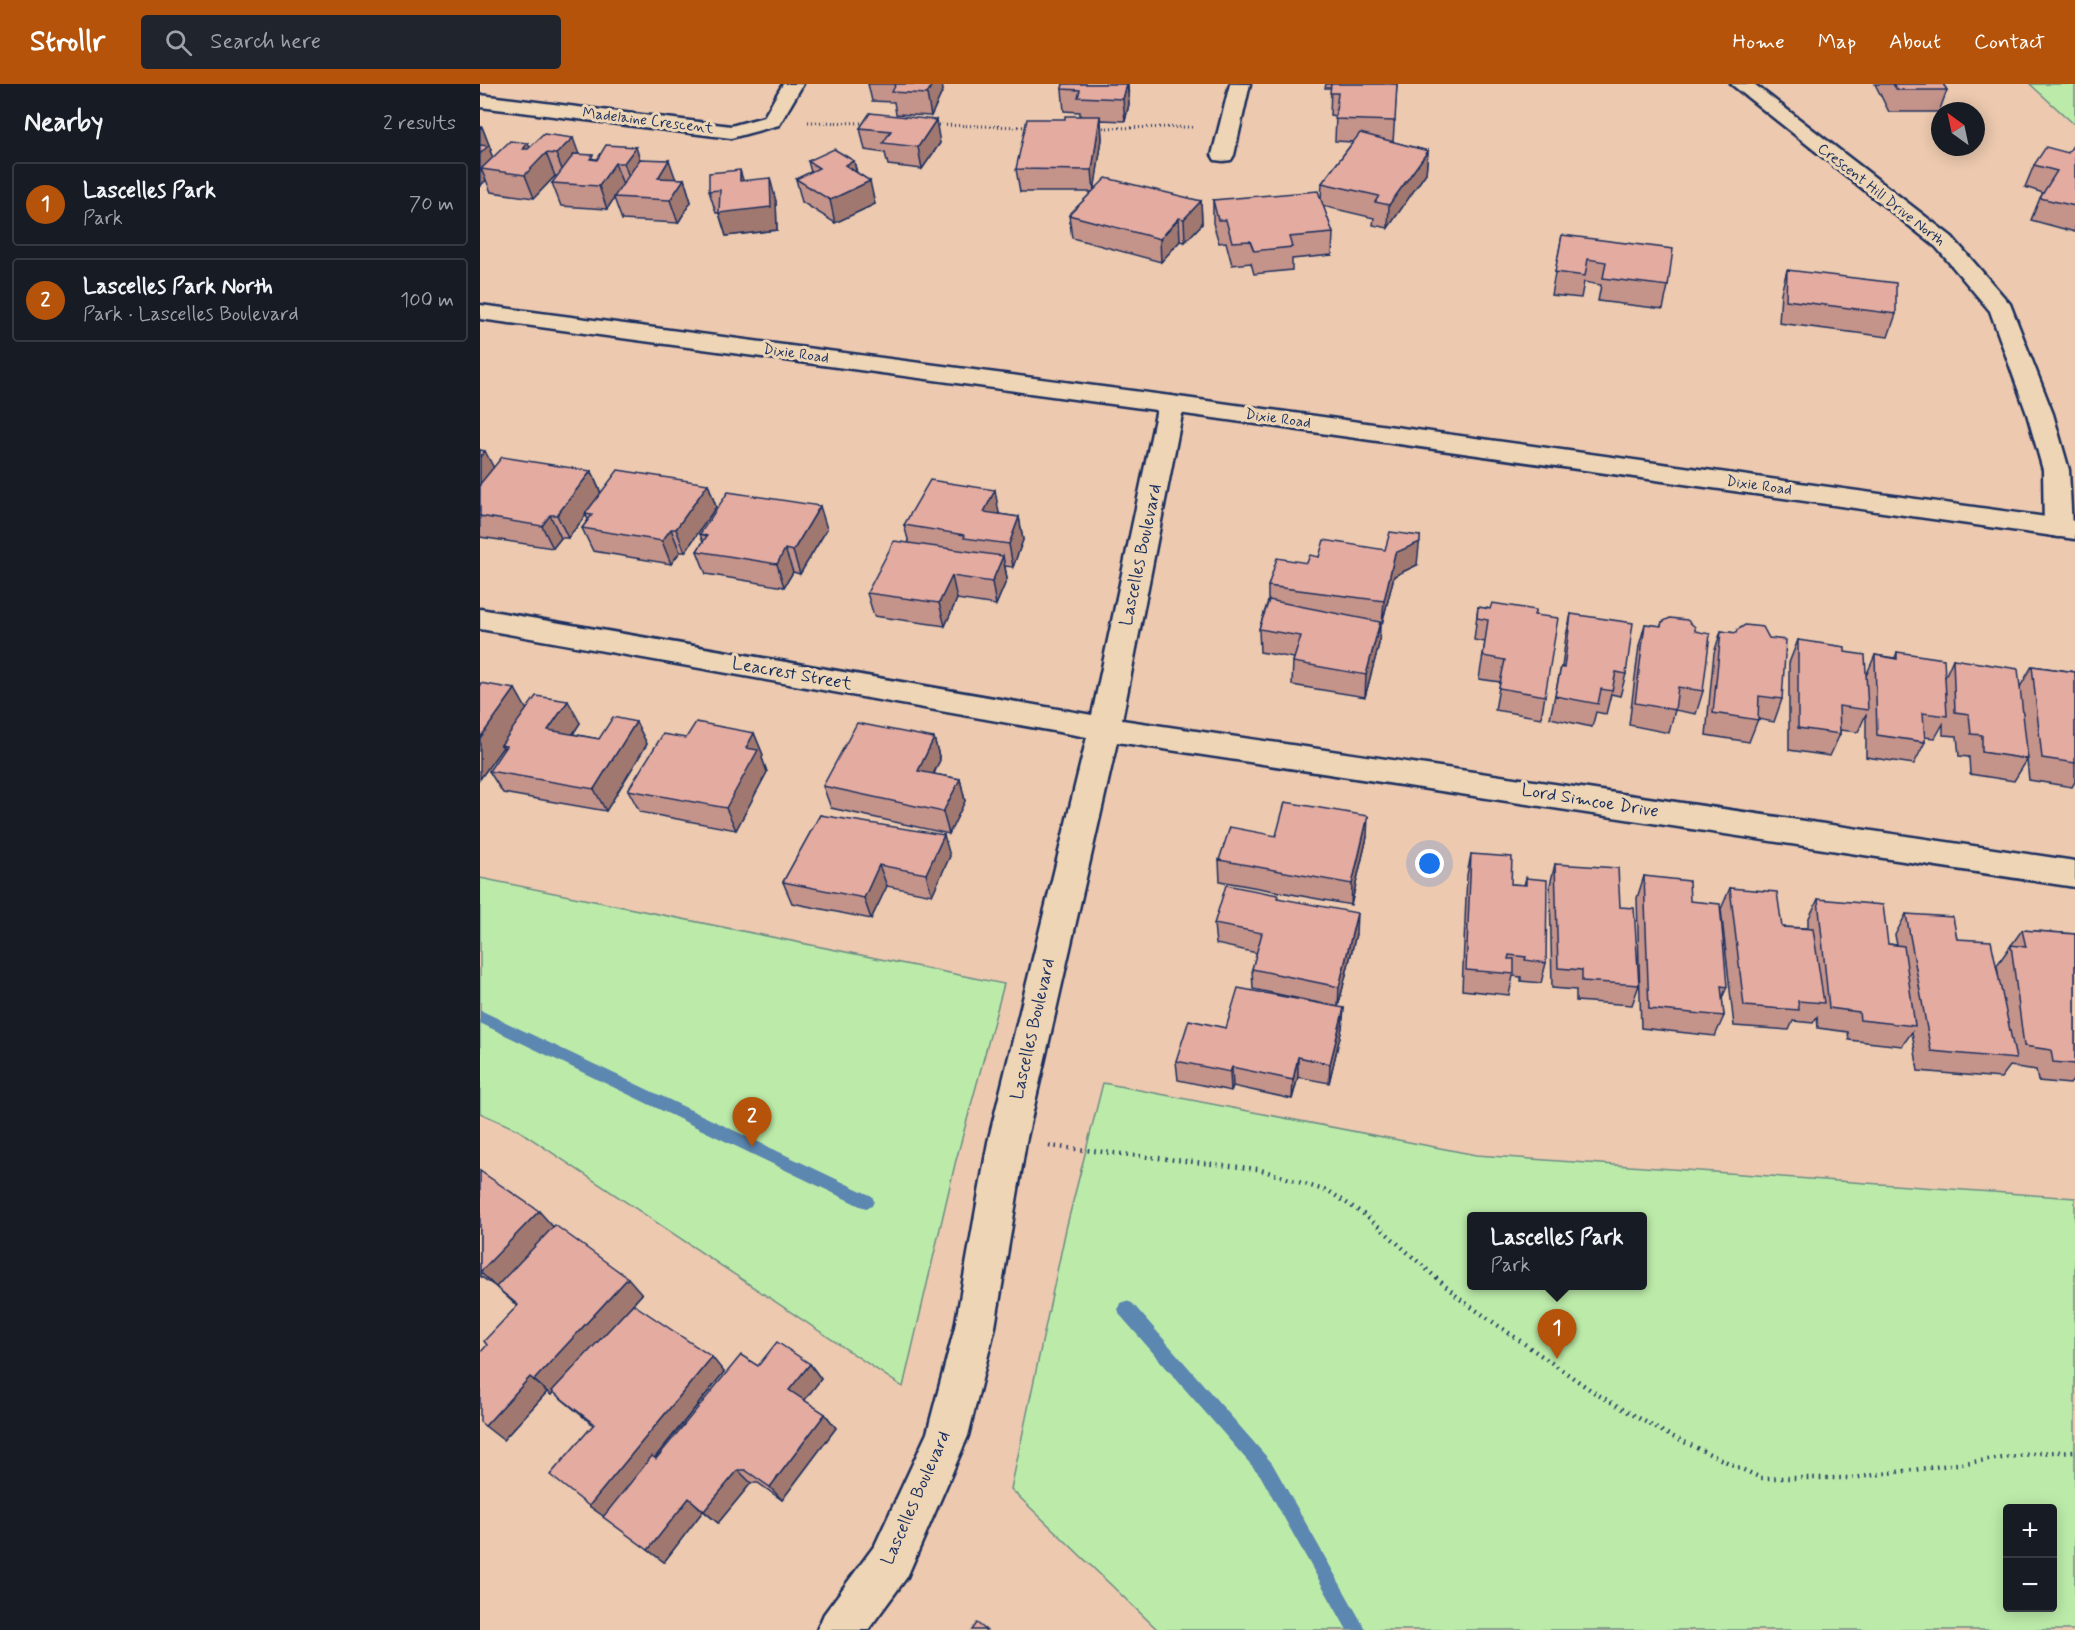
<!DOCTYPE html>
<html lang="en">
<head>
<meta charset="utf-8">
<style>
	:root { --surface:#171b24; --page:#20242c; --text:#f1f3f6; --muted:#9ea1a6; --line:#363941; --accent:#b45309 }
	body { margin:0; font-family:Mynerve,sans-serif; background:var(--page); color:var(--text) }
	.controls { position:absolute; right:18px; bottom:18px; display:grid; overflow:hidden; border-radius:6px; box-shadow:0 3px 15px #0003 }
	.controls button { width:54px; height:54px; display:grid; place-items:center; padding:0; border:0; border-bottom:2px solid var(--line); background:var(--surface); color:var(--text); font:30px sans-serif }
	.compass { position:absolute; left:1451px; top:18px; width:54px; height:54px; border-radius:50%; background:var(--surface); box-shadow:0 3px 15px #0003; rotate:327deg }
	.you { position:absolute; left:950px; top:780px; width:21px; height:21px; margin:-15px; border:4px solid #fff; border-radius:50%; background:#1a73e8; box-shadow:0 0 0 9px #1a73e833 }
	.badge { display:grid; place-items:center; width:39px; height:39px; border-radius:50%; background:var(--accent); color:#fff; font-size:20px; font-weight:700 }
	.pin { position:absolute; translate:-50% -50px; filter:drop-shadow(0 2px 3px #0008) }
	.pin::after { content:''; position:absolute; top:32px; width:21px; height:18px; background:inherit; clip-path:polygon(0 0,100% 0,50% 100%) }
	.popup { position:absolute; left:987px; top:1128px; width:180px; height:78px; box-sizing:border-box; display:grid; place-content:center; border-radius:6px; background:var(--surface); filter:drop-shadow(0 2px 4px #0005); font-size:20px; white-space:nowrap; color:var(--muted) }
	.popup b { font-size:22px; color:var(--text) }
	.popup::after { content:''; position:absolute; left:50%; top:100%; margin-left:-12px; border:12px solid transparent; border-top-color:var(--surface) }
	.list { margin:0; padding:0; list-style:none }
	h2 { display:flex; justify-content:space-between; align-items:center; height:78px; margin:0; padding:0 24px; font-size:26px }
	h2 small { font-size:20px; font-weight:400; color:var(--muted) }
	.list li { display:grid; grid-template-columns:39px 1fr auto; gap:18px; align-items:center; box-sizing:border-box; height:84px; margin:0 12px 12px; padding:0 12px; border:2px solid var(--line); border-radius:6px }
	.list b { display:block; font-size:22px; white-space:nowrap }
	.list p { margin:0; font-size:20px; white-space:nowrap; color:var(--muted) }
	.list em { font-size:20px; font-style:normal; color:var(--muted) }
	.icon { flex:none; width:33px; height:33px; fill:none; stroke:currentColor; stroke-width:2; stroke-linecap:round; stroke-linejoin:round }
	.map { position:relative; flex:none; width:1595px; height:1546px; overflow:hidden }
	header { display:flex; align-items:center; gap:36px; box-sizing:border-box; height:84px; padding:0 30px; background:var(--accent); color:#fff }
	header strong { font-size:28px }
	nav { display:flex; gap:33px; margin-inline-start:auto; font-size:21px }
	.search { width:420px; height:54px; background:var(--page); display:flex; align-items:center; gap:15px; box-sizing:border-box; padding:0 21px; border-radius:6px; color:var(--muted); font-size:22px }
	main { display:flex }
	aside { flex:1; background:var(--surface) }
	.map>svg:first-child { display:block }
	.green { fill:#bceba9; stroke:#6c8d84; stroke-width:1.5; fill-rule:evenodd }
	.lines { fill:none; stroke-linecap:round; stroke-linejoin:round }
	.stream { fill:#5c87b0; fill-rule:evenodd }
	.minor-casing { stroke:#1b2f5e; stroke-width:5 }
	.secondary-casing { stroke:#1b2f5e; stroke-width:5 }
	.path-far1 { stroke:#1b2f5e; stroke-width:3; stroke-dasharray:1 3; stroke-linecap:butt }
	.path { stroke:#1b2f5e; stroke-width:4.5; stroke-dasharray:1.5 5; stroke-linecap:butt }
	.minor { fill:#edd5b5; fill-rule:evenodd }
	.secondary { fill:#edd5b5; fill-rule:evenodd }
	.wall { fill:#c4938a; stroke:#1b2f5e; stroke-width:1.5 }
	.shaded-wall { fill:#a07870; stroke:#1b2f5e; stroke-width:1.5 }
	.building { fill:#e4aba0; stroke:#1b2f5e; stroke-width:1.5 }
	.labels { text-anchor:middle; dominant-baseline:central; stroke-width:6; stroke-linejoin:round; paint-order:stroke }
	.far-street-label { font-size:15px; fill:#1b2f5e; stroke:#edd5b5 }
	.street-label { font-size:18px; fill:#1b2f5e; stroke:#edd5b5 }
</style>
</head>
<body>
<header>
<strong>Strollr</strong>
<div class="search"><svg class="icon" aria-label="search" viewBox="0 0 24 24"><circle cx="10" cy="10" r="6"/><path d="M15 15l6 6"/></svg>Search here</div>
<nav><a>Home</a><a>Map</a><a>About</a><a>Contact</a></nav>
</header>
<main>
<aside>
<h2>Nearby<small>2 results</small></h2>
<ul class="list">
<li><span class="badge">1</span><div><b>Lascelles Park</b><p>Park</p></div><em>70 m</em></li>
<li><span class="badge">2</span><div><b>Lascelles Park North</b><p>Park · Lascelles Boulevard</p></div><em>100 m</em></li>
</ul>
</aside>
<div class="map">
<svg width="1595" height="1546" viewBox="0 0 1595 1546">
	<rect width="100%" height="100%" fill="#ecc9af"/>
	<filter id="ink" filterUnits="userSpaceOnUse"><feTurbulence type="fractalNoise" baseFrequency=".0167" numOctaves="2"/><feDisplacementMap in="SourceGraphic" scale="12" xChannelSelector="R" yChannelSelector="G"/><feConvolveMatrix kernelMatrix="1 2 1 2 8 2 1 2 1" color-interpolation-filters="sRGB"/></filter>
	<g filter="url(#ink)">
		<g class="green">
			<path d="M1550 0H1595V41Z"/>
			<path d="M0 794 524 900 475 1080 423 1303 38 1046 0 1029Z"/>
			<path d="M623 999 996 1071 1595 1114V1546H678L531 1405 586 1145ZM1162 1132V1202H992V1132ZM1528 1424H1572V1524H1528Z"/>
		</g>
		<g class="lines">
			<g class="stream">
				<path d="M0 926 392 1112 394 1117 392 1122 386 1124 380 1122 0 939Z"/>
				<path d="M646 1217 652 1219 792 1379 886 1546H867L780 1391 640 1231 638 1225 640 1219Z"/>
			</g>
			<defs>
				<g id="minor">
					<path d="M303 0H323L299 41 251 54 0 23V11L251 42 284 33Z"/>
					<path d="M750 0H770L754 71 751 76 743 77 735 76 732 71Z"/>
					<path d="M1251 0H1274L1472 153 1530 220 1573 330 1589 386 1592 444 1588 451 1578 453 1568 451 1564 444 1563 386 1547 330 1510 227 1456 163Z"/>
					<path d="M691 312 700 314 704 320 642 636 1595 777V803L637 658 546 1058 515 1243 488 1352 427 1493 388 1546H337L344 1530 395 1461 447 1349 475 1243 508 1058 607 653 0 545V525L612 631 678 320 682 314Z"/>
				</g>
				<path id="secondary" d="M0 221 691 312 1595 437V455L691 328 0 235Z"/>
			</defs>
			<use href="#minor" class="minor-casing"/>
			<use href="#secondary" class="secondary-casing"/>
			<g class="path-far1">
				<path d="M328 38 387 39"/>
				<path d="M454 41 548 43"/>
				<path d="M619 44 713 43"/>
			</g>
			<path class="path" d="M569 1062 778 1085 850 1108 888 1133 980 1215 1115 1309 1185 1349 1281 1394H1372L1560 1369 1595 1367"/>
			<use href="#minor" class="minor"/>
			<use href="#secondary" class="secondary"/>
		</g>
		<g class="wall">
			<path d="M388 0H452L463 6 451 32 416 30 414 18 392 17Z"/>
			<path d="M583 0H648L649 20 645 37 621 36 622 55 614 106 721 117 722 140 705 158 700 157 681 178 592 154 589 131 612 108H540L536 85 585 35 600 32V28L584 27 582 5Z"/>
			<path d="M846 0H917L913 58 948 67 946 89 908 144 893 141 894 134 843 122 853 149 852 171 812 175V186L774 190 771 179 752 181 746 158 739 159 733 139V116H841L842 99 873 58 855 57 856 32 850 31 851 4H845Z"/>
			<path d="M1395 0H1463L1467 6 1459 28H1409Z"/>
			<path d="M390 29 460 59 442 85 408 81 405 69 385 66 380 44Z"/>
			<path d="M0 43H2L11 66 10 67 13 74 50 63 99 70 115 75H160L195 95H204L211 118 198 139 142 136 134 114 127 125 81 122 72 99 78 92H75L54 114 11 108 6 96 0 102Z"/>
			<path d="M1595 61V148L1551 136 1560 114 1563 109 1545 103 1554 81 1588 69Z"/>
			<path d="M328 77H374L377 89 395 120 355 139 322 118 316 95 331 88Z"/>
			<path d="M263 97 296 117 297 146 246 152 239 129H236L229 107Z"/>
			<path d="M1082 151 1188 202 1183 225 1118 217 1121 201 1104 198 1101 214 1071 211Z"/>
			<path d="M1307 186 1416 230 1408 253 1299 239 1301 209Z"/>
			<path d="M0 366 13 384 111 387 121 409 228 400 236 423 205 468H200L191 480 113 467 102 444 108 436 106 431 88 454H81L73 464 0 453Z"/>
			<path d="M519 429V430L539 433 543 456 533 483 525 482 527 495 516 521 477 515 465 542 394 532 387 509 429 459 424 441Z"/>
			<path d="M347 445 320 490 313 488 304 503 226 490 217 467 223 458 220 450Z"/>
			<path d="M839 473 937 481 914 492 902 540H900L899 560 885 613 812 601 813 578 814 574 780 568 779 545 788 517V502L827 479Z"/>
			<path d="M998 523 1055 531 1065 612 1061 634 1015 626 1020 598 999 595 1005 558 994 556Z"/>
			<path d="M1091 530 1146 590 1140 612 1131 610 1126 630 1116 628 1112 643 1070 634 1081 583H1082L1086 552Z"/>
			<path d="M1182 538 1215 547 1223 607 1216 630 1195 626 1189 649 1149 641 1159 562 1165 540 1181 542Z"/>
			<path d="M1257 546 1302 615 1294 638 1278 635 1269 658 1226 651 1234 569 1241 547 1256 549Z"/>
			<path d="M1318 556 1386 592 1395 571 1415 574 1417 568 1465 593 1473 575 1540 603 1552 582 1595 588V698L1592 703 1549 696 1547 676 1534 697 1490 690 1489 673 1479 672 1477 652 1463 651V640L1455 654 1444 653 1445 658 1434 680 1386 673V630L1378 648 1360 646V650L1350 672 1309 666V579Z"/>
			<path d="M35 605 46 625 100 639 93 650 119 655 156 638 167 660 126 727 23 709 9 687 24 666 23 663 0 695Z"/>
			<path d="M274 649 283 671 282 674 287 688 256 746 160 728 148 706 206 654Z"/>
			<path d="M454 654 460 676 454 690 480 695 485 717 469 750 351 724 343 702Z"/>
			<path d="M340 731 470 772 452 811 407 802 391 835 312 819 303 798Z"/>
			<path d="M796 752 887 753 871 821 740 797 739 776Z"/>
			<path d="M991 770 1031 800 1044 801 1046 794 1066 879 1061 899 1041 897V893L1033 892 1029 911 982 906 987 791Z"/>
			<path d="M1075 780 1140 823 1159 901 1152 921 1096 917V906L1072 904 1070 801Z"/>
			<path d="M1164 792 1210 817 1247 903 1242 914 1244 932 1235 952 1161 944 1157 814Z"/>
			<path d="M1250 804 1302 843 1328 844V836L1338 815 1408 860 1417 861 1415 851 1426 830 1477 855 1518 889 1517 881 1542 846 1595 850V994L1590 1000 1558 997 1556 986 1530 982 1521 994 1438 987 1432 948 1422 962 1369 956 1368 948 1338 944 1337 933 1333 939 1313 937 1309 946 1254 942 1241 825Z"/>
			<path d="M798 814 876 850 858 923 773 905 772 885 777 869 736 860 734 840Z"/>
			<path d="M864 924 862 944 849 999 818 993 812 1015 753 1002 751 1007 698 996 696 977 746 944Z"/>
			<path d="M0 1087 162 1210 138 1237 244 1288 175 1374 176 1375 278 1282 330 1280 341 1295 324 1316 345 1330 356 1344 302 1416 278 1399H271L238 1439 223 1427 184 1478 124 1432 113 1341 73 1308 71 1311 67 1308 23 1356 7 1261 37 1222 16 1203 0 1192Z"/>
		</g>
		<g class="shaded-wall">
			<path d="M452 0H462L463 6 451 32 447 10Z"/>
			<path d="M647 0 649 20 645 37 643 15Z"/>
			<path d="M620 32 622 55 614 108 612 86Z"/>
			<path d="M456 36 460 59 442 85 438 63Z"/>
			<path d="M2 43 11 66 10 67 18 85H1L6 96 0 102V45Z"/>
			<path d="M93 54 101 76 85 93 76 70Z"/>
			<path d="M48 59 56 79 66 69 75 92 54 114 45 91 43 65Z"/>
			<path d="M156 63 163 85 152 102 144 79Z"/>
			<path d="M948 67 946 89 908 144 909 121Z"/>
			<path d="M189 76 197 99 178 94Z"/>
			<path d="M374 77 379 100 365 81Z"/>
			<path d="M135 79 143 101 127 125 119 102Z"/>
			<path d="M260 86 267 109 260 97Z"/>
			<path d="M290 94 296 117 297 146 246 152 239 129Z"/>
			<path d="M204 95 211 118 198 139 190 116Z"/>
			<path d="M390 97 395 120 355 139 350 116Z"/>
			<path d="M721 117 722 140 705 158 704 135Z"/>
			<path d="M699 134 700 157 681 178 680 155Z"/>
			<path d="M5 367 17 390 0 410V373Z"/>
			<path d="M111 387 121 410 105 430 106 431 88 454 77 431Z"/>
			<path d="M228 400 236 423 205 468 196 445Z"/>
			<path d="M515 406 519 429 508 451 504 428Z"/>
			<path d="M340 422 347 445 320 490 313 467Z"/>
			<path d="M70 431 81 454 73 464 62 442Z"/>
			<path d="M539 433 543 456 533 483 529 460Z"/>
			<path d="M191 445 200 468 191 480 182 457Z"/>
			<path d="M940 452 937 481 914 492 902 540 904 517 915 469Z"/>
			<path d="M305 465 313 488 304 503 297 480Z"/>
			<path d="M523 472 527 495 516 521 512 498Z"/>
			<path d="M472 492 477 515 465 542 459 519Z"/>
			<path d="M900 538 899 560 885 613 886 591Z"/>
			<path d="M35 605 48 628 21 661 23 663 0 695V654Z"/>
			<path d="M88 617 100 639 81 668 68 646Z"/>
			<path d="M156 638 167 660 126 727 114 705Z"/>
			<path d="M274 649 283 671 282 674 287 688 256 746 246 724 266 664Z"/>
			<path d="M454 654 460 676 444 708 438 687Z"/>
			<path d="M480 695 485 717 469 750 463 728Z"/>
			<path d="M888 732 887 753 871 821 872 800Z"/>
			<path d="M464 751 470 772 452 811 446 790Z"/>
			<path d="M399 781 407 802 391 835 384 814Z"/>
			<path d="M877 829 876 850 858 923 859 903Z"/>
			<path d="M864 924 862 944 849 999 850 980Z"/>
			<path d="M818 973V993L812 1015 813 996Z"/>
			<path d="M752 983 753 1002 751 1007 750 988Z"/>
			<path d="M59 1127 75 1145 18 1205 0 1188Z"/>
			<path d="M148 1194 162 1210 71 1311 54 1296Z"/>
			<path d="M232 1273 244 1288 126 1434 109 1422Z"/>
			<path d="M330 1280 341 1295 321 1321 309 1306Z"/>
			<path d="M50 1293 67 1308 23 1356 5 1342Z"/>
			<path d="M345 1330 356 1344 302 1416 290 1403Z"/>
			<path d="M258 1386 271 1399 238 1439 224 1427Z"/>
			<path d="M209 1414 223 1427 184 1478 168 1466Z"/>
		</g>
		<g class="building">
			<path d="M416 0H452L447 10 412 8Z"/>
			<path d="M583 0H647L643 15 598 13 600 6 582 5Z"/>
			<path d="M851 0H917L915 37 855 35 858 9H850Z"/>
			<path d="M1413 0H1463L1467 6H1417Z"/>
			<path d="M390 29 456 36 438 63 403 59 411 47 380 44Z"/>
			<path d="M585 32H620L612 86 536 85 547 35H585Z"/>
			<path d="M880 49 948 67 909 121 895 118 899 112 842 99Z"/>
			<path d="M64 50 93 54 76 70 66 69 45 91 1 85 30 57 48 59 43 65H48Z"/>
			<path d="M1594 60 1595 61V122L1560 114 1577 87 1554 81 1566 63 1588 69Z"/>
			<path d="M0 61 8 62 0 70Z"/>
			<path d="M126 61 156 63 144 79H135L119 102 72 99 94 70 113 71 110 75 117 76Z"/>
			<path d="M354 65 374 77 365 81 390 97 350 116 316 95 339 84 328 77Z"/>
			<path d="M160 75 189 76 178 94 204 95 190 116 134 113Z"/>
			<path d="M260 86V97L290 94 291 123 239 129 240 106 229 107V89Z"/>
			<path d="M626 94 721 117 704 135 699 134 680 155 589 131Z"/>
			<path d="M838 107 853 149 809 153 812 163 774 167 770 157 752 158 746 136H738L733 116Z"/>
			<path d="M1082 151 1193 165 1188 202 1123 194 1126 178 1108 175 1105 192 1075 188Z"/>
			<path d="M1307 186 1416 199V230L1306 216Z"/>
			<path d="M0 366 5 367 0 373Z"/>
			<path d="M22 373 111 387 77 431H70L62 442 0 432V400Z"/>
			<path d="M138 386 228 400 196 445H191L182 457 102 444 112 431 105 430Z"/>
			<path d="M450 396 515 406 504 428 539 433 529 460 484 454 485 451 424 441Z"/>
			<path d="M248 408 340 422 313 467 305 465 297 480 217 467 227 452 220 450Z"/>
			<path d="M910 448 940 452V458L915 469 904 517 788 502 797 474 827 479 830 471 839 473 844 456 905 466Z"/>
			<path d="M414 457 523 472 512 498 472 492 459 519 387 509Z"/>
			<path d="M789 516 900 538 886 591 813 578 821 552 779 545Z"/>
			<path d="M1012 519 1056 526 1054 531 1078 534 1065 612 1019 604 1025 576 1003 572 1008 536 997 534 998 523 1010 525Z"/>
			<path d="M1091 530 1153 539 1146 590 1136 588 1132 607 1121 605 1118 620 1075 612 1081 583 1084 584Z"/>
			<path d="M1190 534 1207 536 1215 543V547L1230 550 1223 607 1198 603 1195 626 1155 619 1165 540 1181 542 1182 538Z"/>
			<path d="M1265 541 1283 543 1289 554 1306 556 1302 615 1279 612 1278 636 1233 629 1241 547 1256 549 1257 546Z"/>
			<path d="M1318 556 1365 563V568L1385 571 1388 626 1359 622 1360 650 1318 644Z"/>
			<path d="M1417 568 1464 575 1467 632 1443 629 1445 658 1397 651 1395 571 1417 575Z"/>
			<path d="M1473 575 1538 585 1548 675 1502 668V651L1491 650 1489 630 1475 628Z"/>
			<path d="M1552 582 1595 588V679L1562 674Z"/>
			<path d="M0 599 35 605 0 654Z"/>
			<path d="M56 612 88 617 68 646 119 655 133 633 156 638 114 705 9 687 26 662 21 661Z"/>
			<path d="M216 638 274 649 266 664 278 666 246 724 148 706 183 650 206 654Z"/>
			<path d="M377 639 454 654 438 687 480 695 463 728 343 702Z"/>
			<path d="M805 718 888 732 872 800 739 776 750 743 796 752Z"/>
			<path d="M340 731 464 751 446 790 399 781 384 814 303 798Z"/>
			<path d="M991 770 1032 773 1031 800 1046 801V794L1067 796 1066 879 1045 876 1046 873 1029 871 1028 875H1034V890L986 886Z"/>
			<path d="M1075 780 1138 784 1140 823 1154 824 1159 901 1102 897V886L1078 884Z"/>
			<path d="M1164 792 1209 797 1210 817 1240 820 1247 903 1241 902 1244 932 1169 925Z"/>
			<path d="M746 801 798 811 797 814 877 829 859 903 772 885 782 849 734 840Z"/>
			<path d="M1250 804 1297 808 1302 843 1333 845 1344 919 1318 917 1319 926 1264 922Z"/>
			<path d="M1338 815 1403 821 1408 860 1424 862 1435 942 1380 936 1379 928 1349 924Z"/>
			<path d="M1426 830 1473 833 1477 855 1511 857 1536 975 1451 967Z"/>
			<path d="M1542 846 1595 850V980L1573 978 1571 966 1544 962 1531 861 1546 863Z"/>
			<path d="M758 904 864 924 850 980 818 973 813 996 752 983 750 988 696 977 709 936 746 944Z"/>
			<path d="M0 1087 59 1127 0 1188Z"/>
			<path d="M75 1141 148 1194 54 1296 50 1293 5 1342 0 1338V1269L7 1261 4 1257 38 1221 16 1203Z"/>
			<path d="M153 1220 232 1273 109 1422 70 1391 114 1340 72 1307Z"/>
			<path d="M297 1258 330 1280 309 1306 345 1330 290 1403 265 1386H258L224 1427 209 1414 168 1466 123 1433 172 1372 176 1375 261 1271 278 1282Z"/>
			<path d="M497 1539 506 1546H492Z"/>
		</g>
	</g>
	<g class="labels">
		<g class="far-street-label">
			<text transform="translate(168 37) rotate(7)">Madelaine Crescent</text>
			<text transform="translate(1401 111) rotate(38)">Crescent Hill Drive North</text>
			<text transform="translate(316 270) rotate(8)">Dixie Road</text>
			<text transform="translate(798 335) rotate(8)">Dixie Road</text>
			<text transform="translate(1279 402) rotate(8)">Dixie Road</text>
		</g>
		<g class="street-label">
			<text transform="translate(661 471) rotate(-78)">Lascelles Boulevard</text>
			<text transform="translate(312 590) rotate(10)">Leacrest Street</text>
			<text transform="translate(1110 717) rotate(9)">Lord Simcoe Drive</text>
			<text transform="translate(553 945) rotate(-77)">Lascelles Boulevard</text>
			<text transform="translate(436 1414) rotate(-66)">Lascelles Boulevard</text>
		</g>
	</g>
</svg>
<div class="controls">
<button>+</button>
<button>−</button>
</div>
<svg class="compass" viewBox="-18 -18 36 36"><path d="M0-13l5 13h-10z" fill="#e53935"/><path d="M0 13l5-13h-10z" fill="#9ea1a6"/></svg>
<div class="you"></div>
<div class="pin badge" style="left:1077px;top:1275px">1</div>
<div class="popup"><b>Lascelles Park</b>Park</div>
<div class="pin badge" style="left:272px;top:1063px">2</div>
</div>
</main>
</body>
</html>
